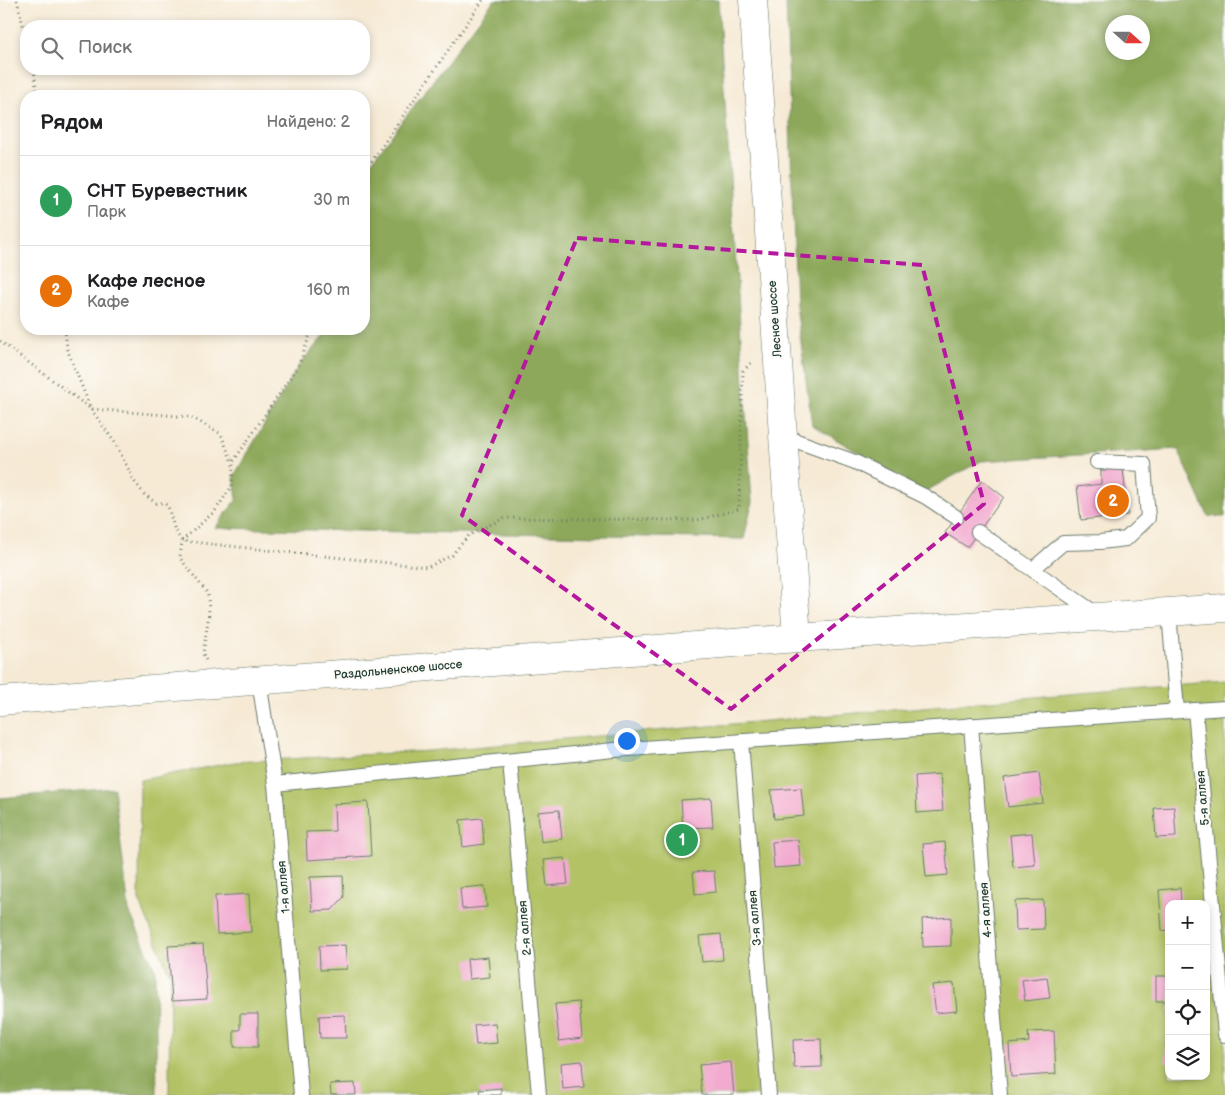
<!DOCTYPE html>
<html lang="ru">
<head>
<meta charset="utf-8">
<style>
	:root { --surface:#fff; --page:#f6f6f6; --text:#202124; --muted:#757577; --line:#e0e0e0; --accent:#b5179e }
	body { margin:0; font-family:"Balsamiq Sans",sans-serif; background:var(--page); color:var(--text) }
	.controls { position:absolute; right:15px; bottom:15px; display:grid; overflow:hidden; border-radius:10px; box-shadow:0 2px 8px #0003 }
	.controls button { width:45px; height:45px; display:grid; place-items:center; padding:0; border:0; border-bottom:1px solid var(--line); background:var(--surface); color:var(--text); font:25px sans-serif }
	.compass { position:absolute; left:1105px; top:15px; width:45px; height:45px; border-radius:50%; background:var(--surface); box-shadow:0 2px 8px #0003; rotate:111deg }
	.you { position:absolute; left:626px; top:740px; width:18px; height:18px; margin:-12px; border:4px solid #fff; border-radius:50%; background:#1a73e8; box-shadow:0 0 0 8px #1a73e833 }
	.badge { display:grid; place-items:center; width:32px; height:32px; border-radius:50%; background:var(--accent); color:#fff; font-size:16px; font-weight:700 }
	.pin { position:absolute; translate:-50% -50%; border:2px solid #fff; box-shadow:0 1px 5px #0006 }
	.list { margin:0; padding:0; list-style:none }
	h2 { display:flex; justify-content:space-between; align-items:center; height:65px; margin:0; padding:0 20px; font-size:21px }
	h2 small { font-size:16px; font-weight:400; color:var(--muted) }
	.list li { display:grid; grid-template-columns:32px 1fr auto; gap:15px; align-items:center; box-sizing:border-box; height:90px; padding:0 20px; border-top:1px solid var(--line) }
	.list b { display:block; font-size:19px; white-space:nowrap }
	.list p { margin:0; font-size:16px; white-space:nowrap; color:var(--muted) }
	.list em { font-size:16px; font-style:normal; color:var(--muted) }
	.icon { flex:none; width:28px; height:28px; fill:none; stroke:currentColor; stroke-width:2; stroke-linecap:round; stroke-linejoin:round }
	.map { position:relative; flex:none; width:1225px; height:1095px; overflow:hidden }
	.search { position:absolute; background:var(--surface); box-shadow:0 2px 8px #0003; left:20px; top:20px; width:350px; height:55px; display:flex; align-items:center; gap:12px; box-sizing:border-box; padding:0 18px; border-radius:20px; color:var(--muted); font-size:19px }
	.panel { position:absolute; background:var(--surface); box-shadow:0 2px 8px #0003; left:20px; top:90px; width:350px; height:245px; border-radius:20px }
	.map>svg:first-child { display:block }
	.green { fill:#b2c265; stroke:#68804c; fill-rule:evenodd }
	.forest { fill:#8da85a; stroke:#567247; fill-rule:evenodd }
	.building { fill:#f2aacf }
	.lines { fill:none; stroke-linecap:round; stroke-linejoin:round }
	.service-casing { stroke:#6a7a6c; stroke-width:16 }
	.secondary-casing { stroke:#6a7a6c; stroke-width:29 }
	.path { stroke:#6a7a6c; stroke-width:3; stroke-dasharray:1 4; stroke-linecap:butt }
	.service { stroke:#fff; stroke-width:14 }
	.secondary { stroke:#fff; stroke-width:28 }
	.marked { fill:none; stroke:#b5179e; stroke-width:4; stroke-dasharray:10 6; stroke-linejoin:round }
	.labels { text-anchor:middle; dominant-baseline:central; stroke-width:4.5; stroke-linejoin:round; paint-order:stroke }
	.street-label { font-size:12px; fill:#1f3d34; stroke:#fdfcf7 }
</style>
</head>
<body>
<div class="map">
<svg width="1225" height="1095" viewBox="0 0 1225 1095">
	<rect width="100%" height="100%" fill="#fdfcf7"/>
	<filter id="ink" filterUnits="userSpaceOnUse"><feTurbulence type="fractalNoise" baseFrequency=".02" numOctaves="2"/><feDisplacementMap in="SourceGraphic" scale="10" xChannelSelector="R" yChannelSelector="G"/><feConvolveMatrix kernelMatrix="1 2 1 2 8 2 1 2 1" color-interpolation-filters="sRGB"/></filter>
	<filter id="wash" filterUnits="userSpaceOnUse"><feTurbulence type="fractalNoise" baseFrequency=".0096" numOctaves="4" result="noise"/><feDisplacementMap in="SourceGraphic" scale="20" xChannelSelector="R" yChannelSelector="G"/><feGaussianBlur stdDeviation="1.12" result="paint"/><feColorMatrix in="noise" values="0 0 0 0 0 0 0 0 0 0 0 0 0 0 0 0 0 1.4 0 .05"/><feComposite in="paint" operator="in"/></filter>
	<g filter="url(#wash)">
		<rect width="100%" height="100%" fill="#f6ead5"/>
		<path class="green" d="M1225 682V1095H169L170 975 139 900 140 780 235 762 429 751 1081 693ZM1169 904H1206V1076H1169Z"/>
		<g class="forest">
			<path d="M494 0H718L752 502 744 539 215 528 237 499 234 476 299 365 330 329H364V172Z"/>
			<path d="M786 0H1225V517L1208 516 1178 449 981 461 924 492 812 425 796 305ZM1112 22H1142V52H1112Z"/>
			<path d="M114 788 129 911 155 969 157 1095H0V798Z"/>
		</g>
		<g id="blocks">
			<g class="building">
				<path d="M1123 469 1128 515 1081 520 1077 487 1101 484V470Z"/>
				<path d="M982 480 1004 497 967 547 945 533Z"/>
				<path d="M1039 773 1043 803 1008 807 1004 778Z"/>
				<path d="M940 774 943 811 917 813 915 776Z"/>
				<path d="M801 788 804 816 774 819 771 790Z"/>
				<path d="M711 798 713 827 683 828 681 800Z"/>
				<path d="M368 802 371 856 307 860 306 832 335 831 334 804Z"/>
				<path d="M1174 807 1176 837 1156 838 1154 808Z"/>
				<path d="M559 810 562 839 541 842 538 812Z"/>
				<path d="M482 818 484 844 463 847 460 820Z"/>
				<path d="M1032 833 1035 865 1013 867 1010 835Z"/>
				<path d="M798 840 801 866 774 868 772 842Z"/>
				<path d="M945 842 948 875 926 877 923 844Z"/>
				<path d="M565 858 568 884 547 886 544 860Z"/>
				<path d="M714 871 716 892 695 894 693 872Z"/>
				<path d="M343 876 344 897 332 910 312 911 310 877Z"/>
				<path d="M485 886 487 907 462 909 460 888Z"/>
				<path d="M1180 888 1181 904H1169V930L1162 931 1159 890Z"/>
				<path d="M249 894 251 932 217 934 215 896Z"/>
				<path d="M1043 900 1044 929 1016 930 1015 901Z"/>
				<path d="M951 917V946L923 947 922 919Z"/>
				<path d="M721 934 723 960 702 962 699 936Z"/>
				<path d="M203 944 207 999 172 1001 168 946Z"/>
				<path d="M345 945 347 969 320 970 319 946Z"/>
				<path d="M488 957 490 977 469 979 467 959Z"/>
				<rect x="1156" y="976" width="13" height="25"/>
				<path d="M1047 977 1050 998 1025 1001 1022 980Z"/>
				<path d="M954 983 957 1011 936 1013 932 985Z"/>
				<path d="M579 1002 582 1038 559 1041 555 1004Z"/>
				<path d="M240 1014H258V1047H234V1030H240Z"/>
				<path d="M345 1015 346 1038H320L319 1016Z"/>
				<path d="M495 1023 497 1043 476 1045 474 1025Z"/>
				<path d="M1054 1031 1056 1074 1011 1077 1009 1044 1029 1042 1028 1032Z"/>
				<rect x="1166" y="1038" width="3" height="25"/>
				<path d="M821 1039 822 1067 794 1068 793 1040Z"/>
				<path d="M582 1061 584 1087 563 1089 561 1063Z"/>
				<path d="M731 1062 734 1095H702L699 1065Z"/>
				<path d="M355 1083 356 1095H331L330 1084Z"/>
				<path d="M501 1088V1095H480L479 1090Z"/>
			</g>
		</g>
	</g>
	<g filter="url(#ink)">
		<use href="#blocks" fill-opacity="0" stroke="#6a7a6c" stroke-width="1"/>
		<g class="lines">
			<defs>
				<g id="service">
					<path d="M783 436 855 462 926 497 956 517"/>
					<path d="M978 532 1098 615"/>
					<path d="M1033 569 1063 543 1100 542 1126 539 1148 518 1144 464 1097 462"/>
					<path d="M1169 612 1177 711"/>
					<path d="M259 681 275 784 301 1095"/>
					<path d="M1195 710 1225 1035"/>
					<path d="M971 725 1000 1095"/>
					<path d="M741 741 769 1095"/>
					<path d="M510 761 539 1095"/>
					<path d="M275 784 614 750 1225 708"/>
				</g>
				<g id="secondary">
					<path d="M753 0 797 638"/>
					<path d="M0 701 797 638 1225 608"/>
				</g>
			</defs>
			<use href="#service" class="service-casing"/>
			<use href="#secondary" class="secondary-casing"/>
			<g class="path">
				<path d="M17 0 26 38"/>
				<path d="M34 69 37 96"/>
				<path d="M364 180 369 165 483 0"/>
				<path d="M65 329 67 349 91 409 115 443 135 482 144 494 156 503H164L168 506 175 531 182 541 428 567 452 555 469 535 504 518 698 520 739 509 743 371 753 361"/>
				<path d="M0 341 91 409 191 417 221 434 232 462"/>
				<path d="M206 660 203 654 209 614 208 594 180 558 182 541 215 511 232 486 233 462 299 365 312 329"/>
			</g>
			<use href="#service" class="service"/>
			<use href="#secondary" class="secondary"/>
		</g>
	</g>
	<path class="marked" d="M577 238 922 265 984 504 731 709 462 515Z"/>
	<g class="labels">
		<g class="street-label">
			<text transform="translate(775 319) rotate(-94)">Лесное шоссе</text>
			<text transform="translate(398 670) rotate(-5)">Раздольненское шоссе</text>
			<text transform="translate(1203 798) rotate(-95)">5-я аллея</text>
			<text transform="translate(284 887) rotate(-95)">1-я аллея</text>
			<text transform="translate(986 910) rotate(-94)">4-я аллея</text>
			<text transform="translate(755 918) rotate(-95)">3-я аллея</text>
			<text transform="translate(525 928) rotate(-95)">2-я аллея</text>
		</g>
	</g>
</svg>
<div class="controls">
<button>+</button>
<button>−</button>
<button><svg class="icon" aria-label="locate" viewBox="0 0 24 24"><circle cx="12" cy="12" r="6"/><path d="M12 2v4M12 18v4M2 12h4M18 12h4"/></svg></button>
<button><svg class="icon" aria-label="layers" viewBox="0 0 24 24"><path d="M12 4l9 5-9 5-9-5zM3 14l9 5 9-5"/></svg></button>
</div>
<svg class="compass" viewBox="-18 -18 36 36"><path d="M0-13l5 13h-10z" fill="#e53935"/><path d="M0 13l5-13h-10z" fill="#757577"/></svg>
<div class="you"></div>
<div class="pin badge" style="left:682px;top:840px;background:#2e9e5b">1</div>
<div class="pin badge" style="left:1113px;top:501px;background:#e8710a">2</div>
<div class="search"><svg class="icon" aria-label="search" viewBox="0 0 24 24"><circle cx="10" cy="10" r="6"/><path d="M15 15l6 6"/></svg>Поиск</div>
<section class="panel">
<h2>Рядом<small>Найдено: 2</small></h2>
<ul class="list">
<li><span class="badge" style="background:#2e9e5b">1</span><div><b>СНТ Буревестник</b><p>Парк</p></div><em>30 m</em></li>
<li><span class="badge" style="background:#e8710a">2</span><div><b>Кафе лесное</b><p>Кафе</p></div><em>160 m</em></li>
</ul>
</section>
</div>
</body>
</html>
